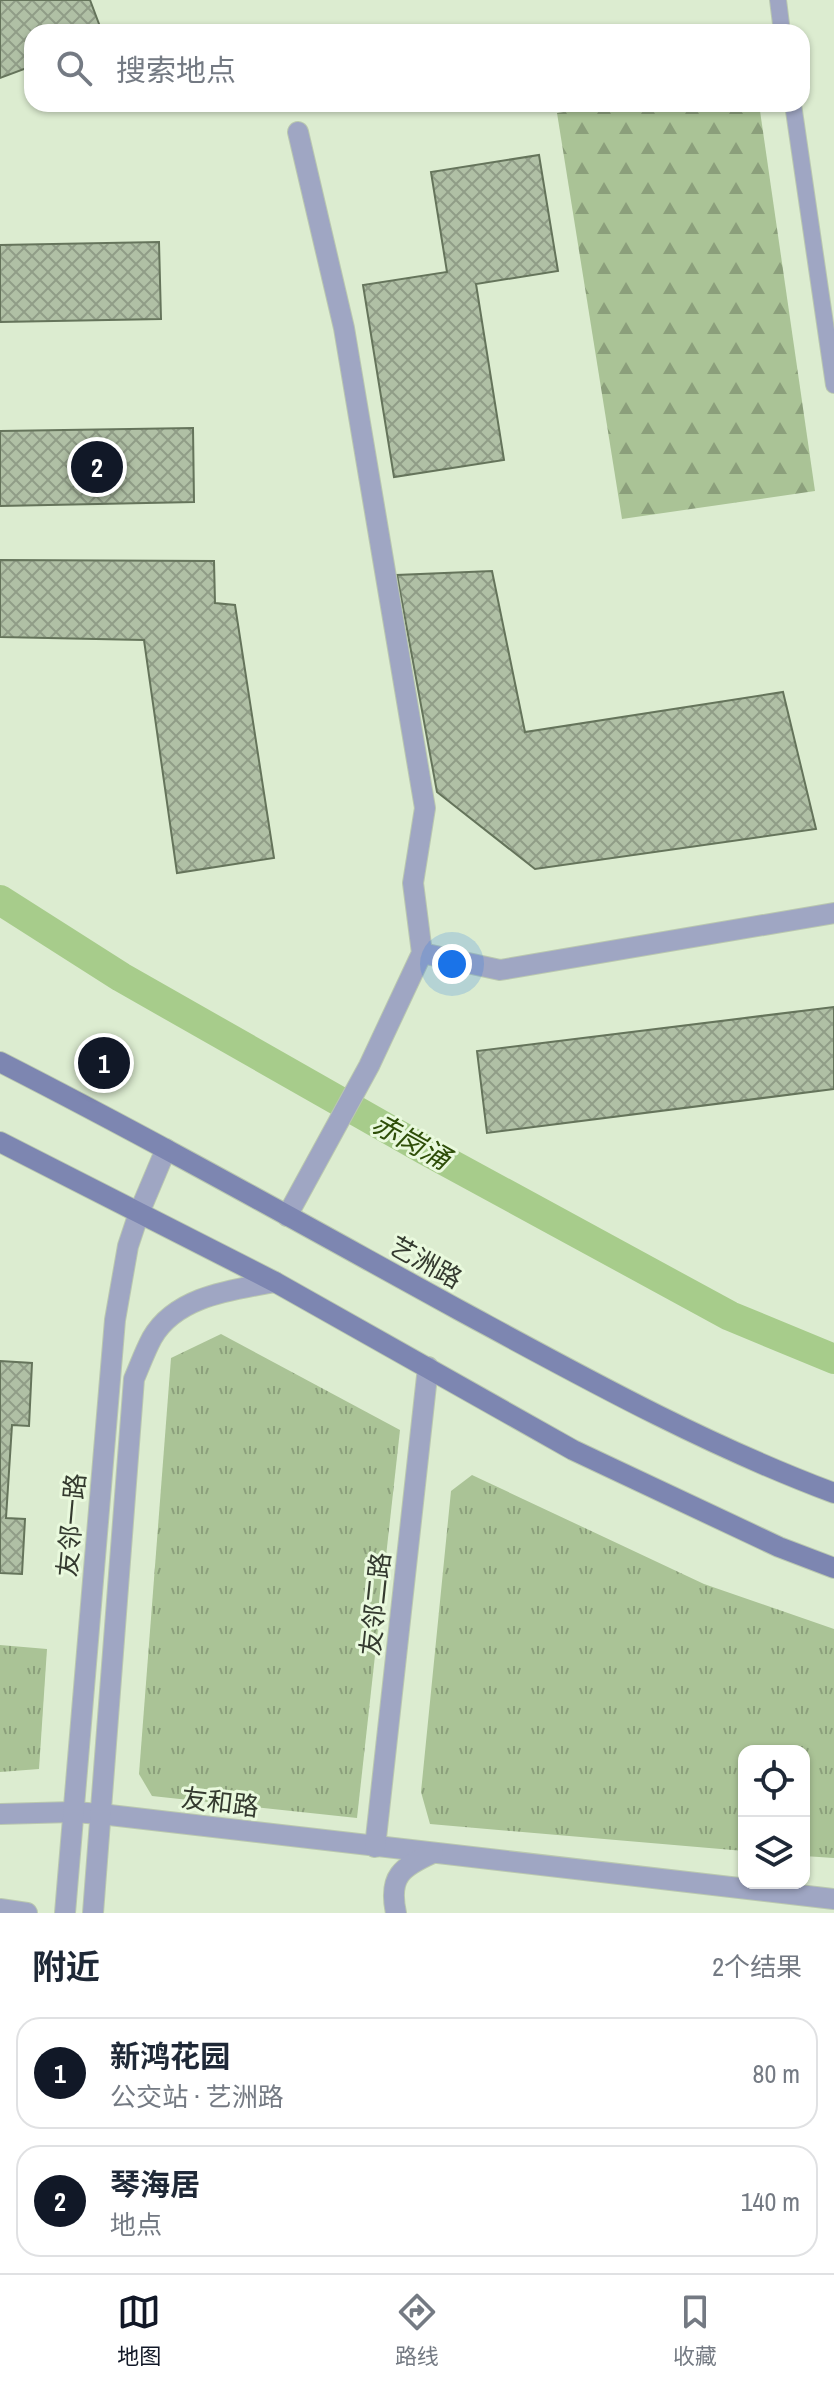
<!DOCTYPE html>
<html lang="zh">
<head>
<meta charset="utf-8">
<style>
	:root { --surface:#fff; --page:#f2f2f3; --text:#1f2937; --muted:#747a83; --line:#e0e1e3; --accent:#111827 }
	body { margin:0; font-family:"Archivo Narrow","Noto Sans SC",sans-serif; background:var(--page); color:var(--text) }
	.controls { position:absolute; right:24px; bottom:24px; display:grid; overflow:hidden; border-radius:16px; box-shadow:0 2px 6px #0004 }
	.controls button { width:72px; height:72px; display:grid; place-items:center; padding:0; border:0; border-bottom:2px solid var(--line); background:var(--surface); color:var(--text); font:40px sans-serif }
	.you { position:absolute; left:452px; top:964px; width:28px; height:28px; margin:-20px; border:6px solid #fff; border-radius:50%; background:#1a73e8; box-shadow:0 0 0 12px #1a73e833 }
	.badge { display:grid; place-items:center; width:52px; height:52px; border-radius:50%; background:var(--accent); color:#fff; font-size:26px; font-weight:700 }
	.pin { position:absolute; translate:-50% -50%; border:4px solid #fff; box-shadow:0 2px 8px #0006 }
	.list { margin:0; padding:0; list-style:none }
	h2 { display:flex; justify-content:space-between; align-items:center; height:104px; margin:0; padding:0 32px; font-size:34px }
	h2 small { font-size:26px; font-weight:400; color:var(--muted) }
	.list li { display:grid; grid-template-columns:52px 1fr auto; gap:24px; align-items:center; box-sizing:border-box; height:112px; margin:0 16px 16px; padding:0 16px; border:2px solid var(--line); border-radius:24px }
	.list b { display:block; font-size:30px; white-space:nowrap }
	.list p { margin:0; font-size:26px; white-space:nowrap; color:var(--muted) }
	.list em { font-size:26px; font-style:normal; color:var(--muted) }
	.icon { flex:none; width:44px; height:44px; fill:none; stroke:currentColor; stroke-width:2; stroke-linecap:round; stroke-linejoin:round }
	.map { position:relative; flex:none; width:834px; height:1913px; overflow:hidden }
	.search { position:absolute; background:var(--surface); box-shadow:0 2px 6px #0004; left:24px; right:24px; top:24px; height:88px; display:flex; align-items:center; gap:20px; box-sizing:border-box; padding:0 28px; border-radius:24px; color:var(--muted); font-size:30px }
	.sheet { height:360px; background:var(--surface) }
	nav { display:flex; justify-content:space-around; align-items:center; box-sizing:border-box; height:112px; border-top:2px solid var(--line); background:var(--surface); font-size:22px; color:var(--muted) }
	nav a { display:grid; justify-items:center; gap:4px }
	nav .on { color:var(--accent) }
	.map>svg:first-child { display:block }
	.grass { fill:url(#grass-tufts) }
	.forest { fill:url(#forest-firs) }
	.lines { fill:none; stroke-linecap:round; stroke-linejoin:round }
	.canal { stroke:#a7cc8b; stroke-width:30 }
	.building { fill:url(#building-cross-hatch); stroke:#65745b; stroke-width:2 }
	.service-casing { stroke:#bac8b0; stroke-width:18 }
	.minor-casing { stroke:#bac8b0; stroke-width:22 }
	.tertiary-casing { stroke:#bac8b0; stroke-width:22 }
	.secondary-casing { stroke:#bac8b0; stroke-width:22 }
	.service { stroke:#9fa6c3; stroke-width:16 }
	.minor { stroke:#9fa6c3; stroke-width:20 }
	.tertiary { stroke:#9fa6c3; stroke-width:20 }
	.secondary { stroke:#7d86b1; stroke-width:20 }
	.labels { text-anchor:middle; dominant-baseline:central; stroke-width:6; stroke-linejoin:round; paint-order:stroke }
	.street-label { font-size:26px; fill:#343a2f; stroke:#e9f9dd }
	.water-label { font-size:28px; font-style:italic; fill:#2e4e08; stroke:#e9f9dd }
</style>
</head>
<body>
<div class="map">
<svg width="834" height="1913" viewBox="0 0 834 1913">
	<defs>
		<pattern id="grass-tufts" width="24" height="20" patternUnits="userSpaceOnUse" patternTransform="scale(2)"><rect width="24" height="20" fill="#aac396"/><path d="M3 7l-1-3M5 7V3M7 7l1-3M15 17l-1-3M17 17v-4M19 17l1-3" fill="none" stroke="#8b9f7b"/></pattern>
		<pattern id="forest-firs" width="22" height="20" patternUnits="userSpaceOnUse" patternTransform="scale(2)"><rect width="22" height="20" fill="#aac396"/><path d="M5 1l3.5 6h-7zM16 11l3.5 6h-7z" fill="#8b9f7b"/></pattern>
		<pattern id="building-cross-hatch" width="8" height="8" patternUnits="userSpaceOnUse" patternTransform="scale(2)"><rect width="8" height="8" fill="#b0c0a5"/><path d="M0 0l8 8M0 8l8-8" fill="none" stroke="#909d87"/></pattern>
	</defs>
	<rect width="100%" height="100%" fill="#dcecd0"/>
	<g class="grass">
		<path d="M221 1334 400 1430 357 1818 152 1796 139 1774 171 1358Z"/>
		<path d="M472 1475 704 1584 834 1629V1858L804 1856V1751H744V1851L430 1824 421 1792 451 1491Z"/>
		<path d="M0 1645 47 1649 39 1769 0 1772Z"/>
	</g>
	<path class="forest" d="M614 104H759L815 491 622 519 557 113Z"/>
	<g class="lines">
		<path class="canal" d="M0 900 121 977 425 1150 730 1316 834 1359"/>
	</g>
	<g class="building">
		<path d="M0 0H90L102 32H32V66L0 78Z"/>
		<path d="M539 155 558 271 476 284 504 460 394 477 363 285 447 272 431 172Z"/>
		<path d="M159 242 161 319 0 322V245Z"/>
		<path d="M193 428 194 502 0 506V431Z"/>
		<path d="M0 560 214 561 215 603 235 605 274 858 177 873 144 640 0 637Z"/>
		<path d="M492 571 525 732 783 692 816 829 535 869 437 792 397 575Z"/>
		<path d="M834 1007V1089L487 1133 477 1051Z"/>
		<path d="M0 1361 32 1363 29 1426 12 1425 6 1518 25 1519 22 1574 0 1573Z"/>
	</g>
	<g class="lines">
		<defs>
			<g id="service">
				<path d="M778 0 782 32"/>
				<path d="M793 104 834 385"/>
			</g>
			<g id="minor">
				<path d="M422 953 500 970 834 913"/>
				<path d="M287 1216 369 1066 422 953 413 883 425 808 344 328 298 132"/>
				<path d="M0 1814 73 1812 101 1814 834 1899"/>
				<path d="M375 1847 428 1367"/>
				<path d="M0 1909 27 1913"/>
				<path d="M396 1913C388 1876 402 1867 433 1853"/>
			</g>
			<g id="tertiary">
				<path d="M65 1913 115 1320 128 1246 139 1213 166 1149"/>
				<path d="M93 1913 134 1379C140 1365 145 1351 152 1338 176 1296 232 1290 275 1282"/>
			</g>
			<g id="secondary">
				<path d="M0 1062C155 1141 306 1226 459 1310 581 1376 703 1444 834 1493"/>
				<path d="M0 1142 275 1282 573 1450 779 1547 834 1568"/>
			</g>
		</defs>
		<use href="#service" class="service-casing"/>
		<use href="#minor" class="minor-casing"/>
		<use href="#tertiary" class="tertiary-casing"/>
		<use href="#secondary" class="secondary-casing"/>
		<use href="#service" class="service"/>
		<use href="#minor" class="minor"/>
		<use href="#tertiary" class="tertiary"/>
		<use href="#secondary" class="secondary"/>
	</g>
	<g class="labels">
		<g class="street-label">
			<text transform="translate(426 1262) rotate(29)">艺洲路</text>
			<text transform="translate(71 1525) rotate(-85)">友邻一路</text>
			<text transform="translate(375 1604) rotate(-84)">友邻二路</text>
			<text transform="translate(220 1802) rotate(7)">友和路</text>
		</g>
		<g class="water-label">
			<text transform="translate(411 1141) rotate(29)">赤岗涌</text>
		</g>
	</g>
</svg>
<div class="controls">
<button><svg class="icon" aria-label="locate" viewBox="0 0 24 24"><circle cx="12" cy="12" r="6"/><path d="M12 2v4M12 18v4M2 12h4M18 12h4"/></svg></button>
<button><svg class="icon" aria-label="layers" viewBox="0 0 24 24"><path d="M12 4l9 5-9 5-9-5zM3 14l9 5 9-5"/></svg></button>
</div>
<div class="you"></div>
<div class="pin badge" style="left:104px;top:1063px">1</div>
<div class="pin badge" style="left:97px;top:467px">2</div>
<div class="search"><svg class="icon" aria-label="search" viewBox="0 0 24 24"><circle cx="10" cy="10" r="6"/><path d="M15 15l6 6"/></svg>搜索地点</div>
</div>
<section class="sheet">
<h2>附近<small>2个结果</small></h2>
<ul class="list">
<li><span class="badge">1</span><div><b>新鸿花园</b><p>公交站 · 艺洲路</p></div><em>80 m</em></li>
<li><span class="badge">2</span><div><b>琴海居</b><p>地点</p></div><em>140 m</em></li>
</ul>
</section>
<nav>
<a class="on"><svg class="icon" aria-label="map" viewBox="0 0 24 24"><path d="M3 6l6-2 6 2 6-2v14l-6 2-6-2-6 2zM9 4v14M15 6v14"/></svg>地图</a>
<a><svg class="icon" aria-label="directions" viewBox="0 0 24 24"><path d="M12 3l9 9-9 9-9-9zM9 14v-3h6M13 9l2 2-2 2"/></svg>路线</a>
<a><svg class="icon" aria-label="saved" viewBox="0 0 24 24"><path d="M7 4h10v16l-5-4-5 4z"/></svg>收藏</a>
</nav>
</body>
</html>
